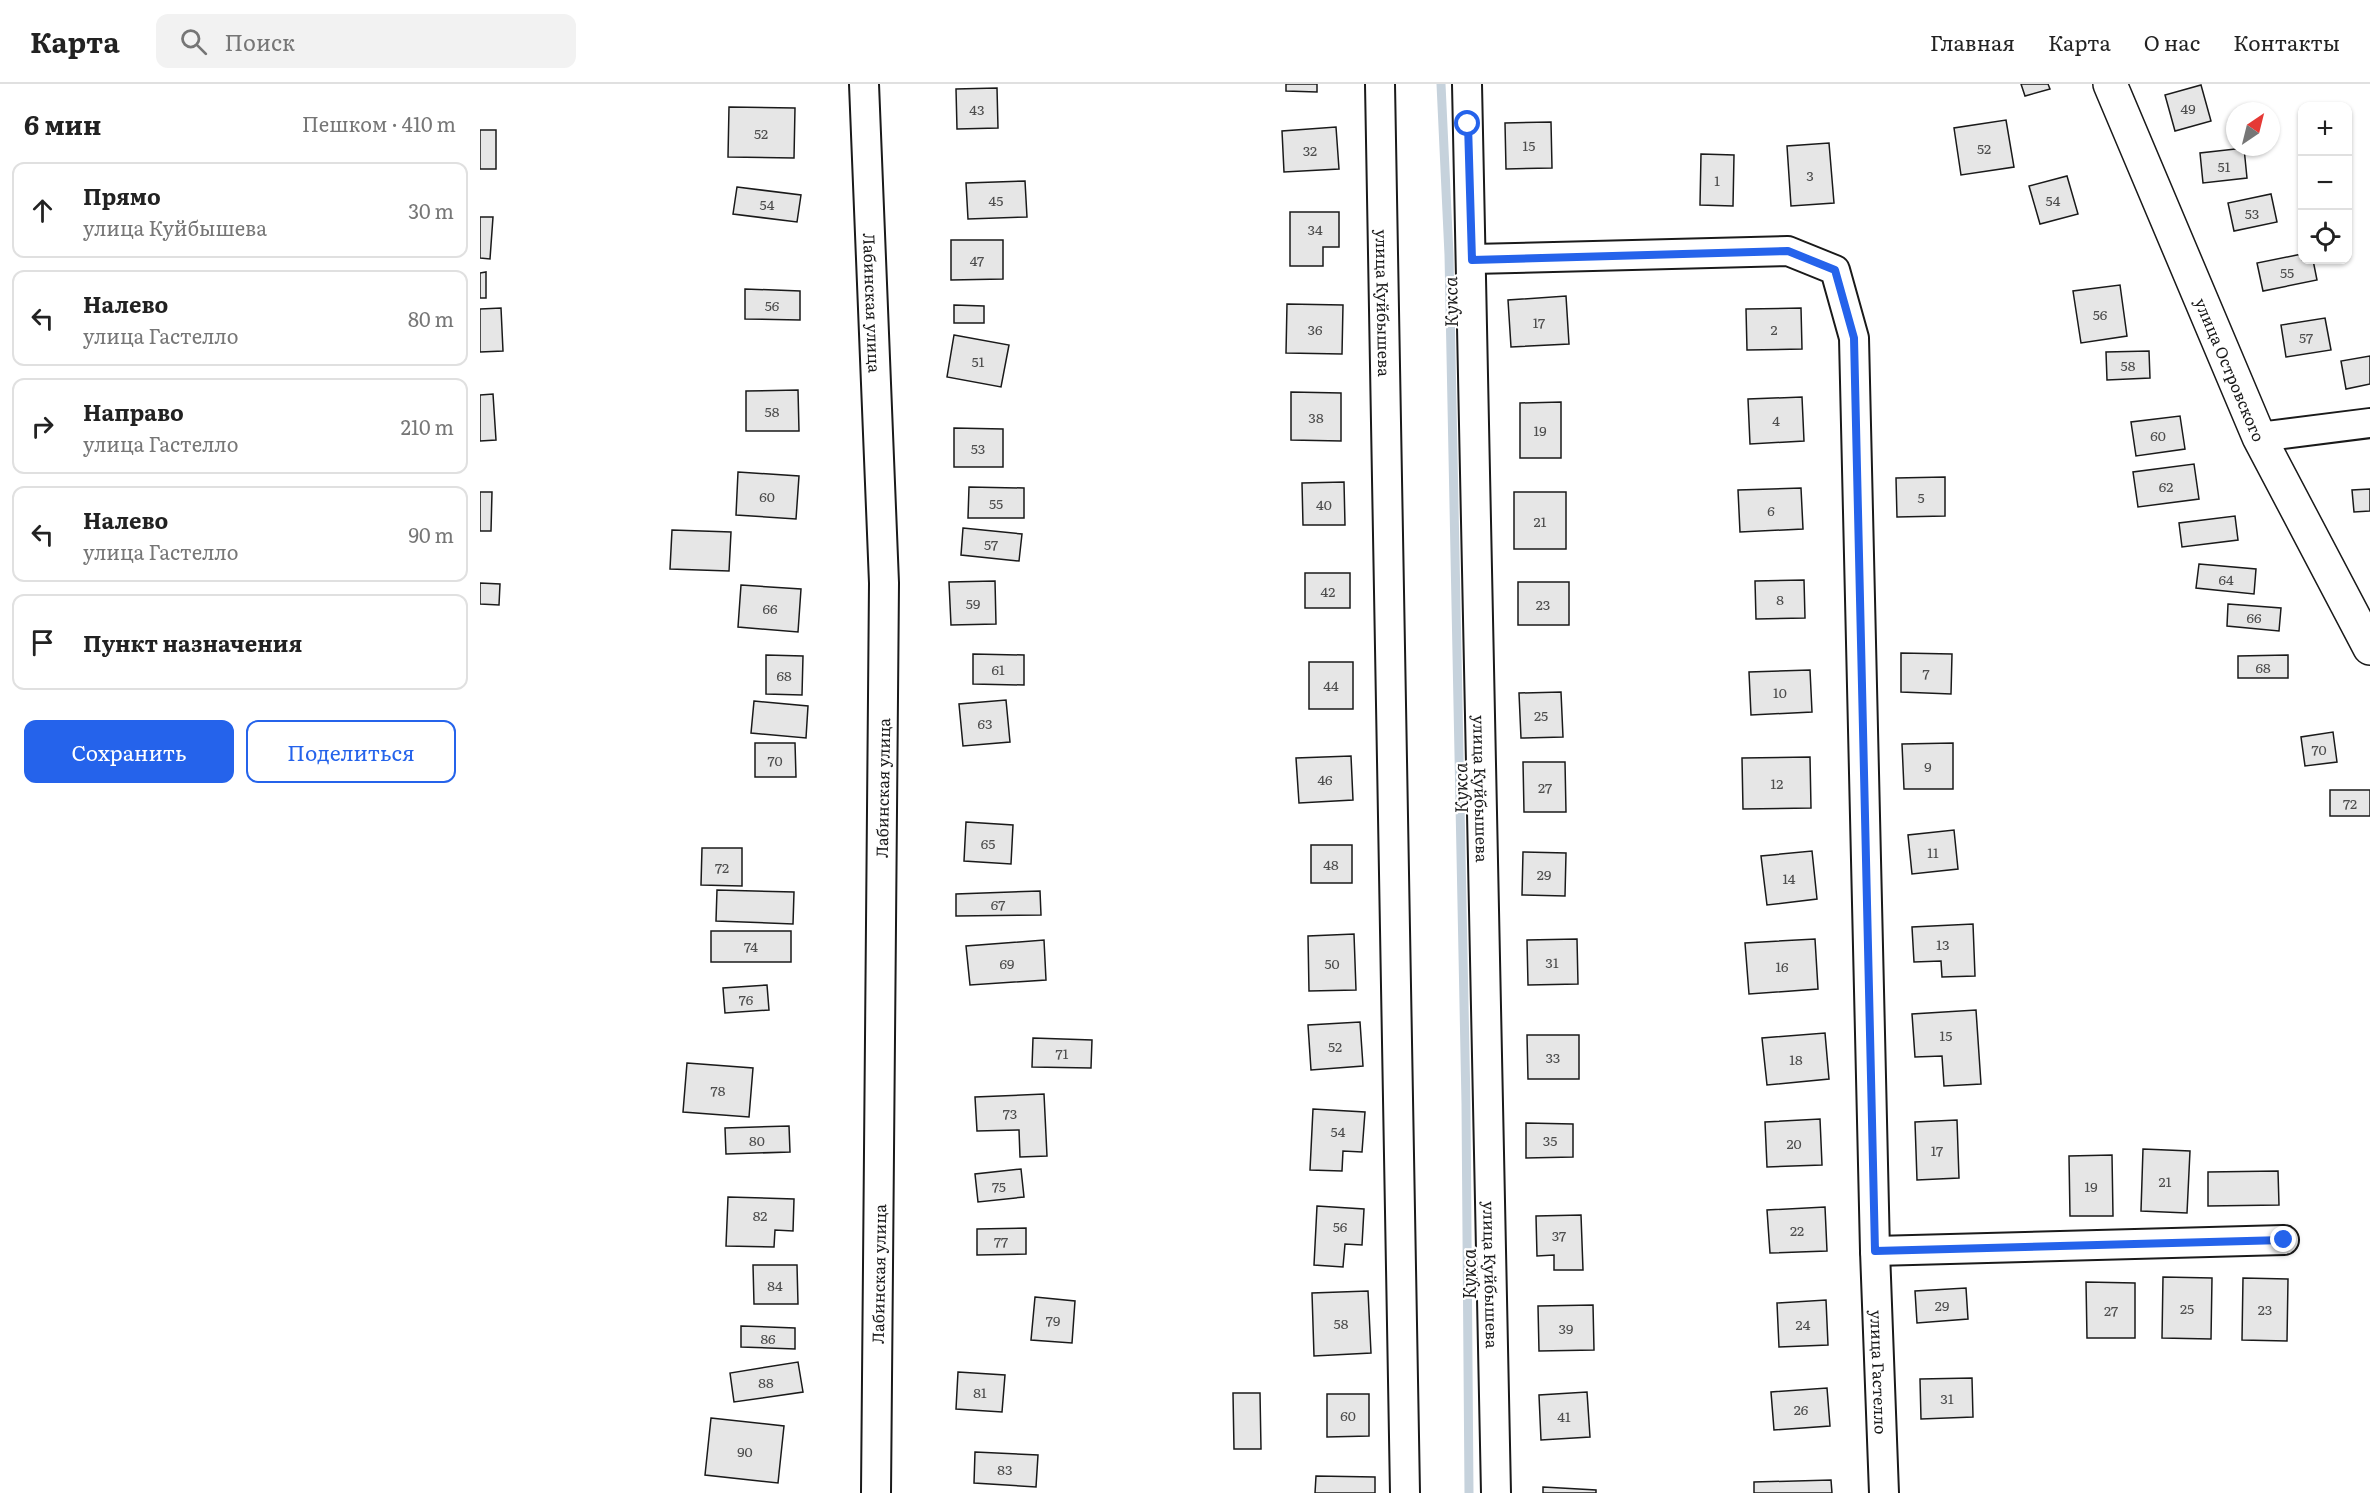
<!DOCTYPE html>
<html lang="ru">
<head>
<meta charset="utf-8">
<style>
	:root { --surface:#fff; --page:#f2f2f2; --text:#222; --muted:#767676; --line:#e0e0e0; --accent:#2563eb }
	body { margin:0; font-family:Literata,serif; background:var(--page); color:var(--text) }
	.controls { position:absolute; right:18px; top:18px; display:grid; overflow:hidden; border-radius:12px; box-shadow:0 2px 4px #0004 }
	.controls button { width:54px; height:54px; display:grid; place-items:center; padding:0; border:0; border-bottom:2px solid var(--line); background:var(--surface); color:var(--text); font:30px sans-serif }
	.compass { position:absolute; left:1746px; top:18px; width:54px; height:54px; border-radius:50%; background:var(--surface); box-shadow:0 2px 4px #0004; rotate:35deg }
	.stop { position:absolute; width:18px; height:18px; margin:-14px; border:4px solid #2563eb; border-radius:50%; background:#fff }
	.stop.end { background:#2563eb; border-color:#fff; box-shadow:0 2px 6px #0008 }
	.list { margin:0; padding:0; list-style:none }
	h2 { display:flex; justify-content:space-between; align-items:center; height:78px; margin:0; padding:0 24px; font-size:26px }
	h2 small { font-size:20px; font-weight:400; color:var(--muted) }
	.list li { display:grid; grid-template-columns:39px 1fr auto; gap:18px; align-items:center; box-sizing:border-box; height:96px; margin:0 12px 12px; padding:0 12px; border:2px solid var(--line); border-radius:12px }
	.list b { display:block; font-size:22px; white-space:nowrap }
	.list p { margin:0; font-size:20px; white-space:nowrap; color:var(--muted) }
	.list em { font-size:20px; font-style:normal; color:var(--muted) }
	.actions { display:flex; gap:12px; padding:18px 24px }
	.actions a { flex:1; padding:14px 0; border:2px solid var(--accent); border-radius:12px; text-align:center; font-size:21px; color:var(--accent) }
	.actions .main { background:var(--accent); color:#fff }
	.icon { flex:none; width:33px; height:33px; fill:none; stroke:currentColor; stroke-width:2; stroke-linecap:round; stroke-linejoin:round }
	.map { position:relative; flex:none; width:1890px; height:1409px; overflow:hidden }
	header { display:flex; align-items:center; gap:36px; box-sizing:border-box; height:84px; padding:0 30px; background:var(--surface); border-bottom:2px solid var(--line) }
	header strong { font-size:28px }
	nav { display:flex; gap:33px; margin-inline-start:auto; font-size:21px }
	.search { width:420px; height:54px; background:var(--page); display:flex; align-items:center; gap:15px; box-sizing:border-box; padding:0 21px; border-radius:12px; color:var(--muted); font-size:22px }
	main { display:flex }
	aside { flex:1; background:var(--surface) }
	.map>svg:first-child { display:block }
	.lines { fill:none; stroke-linecap:round; stroke-linejoin:round }
	.stream { stroke:#c6d2dc; stroke-width:9 }
	.building { fill:#e6e6e6; stroke:#1a1a1a; stroke-width:1.5 }
	.street-casing { stroke:#1a1a1a; stroke-width:32 }
	.secondary-casing { stroke:#1a1a1a; stroke-width:36 }
	.street { stroke:#fff; stroke-width:28 }
	.secondary { stroke:#fff; stroke-width:33 }
	.route { stroke:#2563eb; stroke-width:8 }
	.labels { text-anchor:middle; dominant-baseline:central; stroke-width:4.5; stroke-linejoin:round; paint-order:stroke }
	.number-label { font-size:14px; fill:#4d4d4d }
	.street-label { font-size:16px; fill:#1a1a1a; stroke:#fff }
	.water-label { font-size:18px; font-style:italic; fill:#1a1a1a; stroke:#fff }
</style>
</head>
<body>
<header>
<strong>Карта</strong>
<div class="search"><svg class="icon" aria-label="search" viewBox="0 0 24 24"><circle cx="10" cy="10" r="6"/><path d="M15 15l6 6"/></svg>Поиск</div>
<nav><a>Главная</a><a>Карта</a><a>О нас</a><a>Контакты</a></nav>
</header>
<main>
<aside>
<h2>6 мин<small>Пешком · 410 m</small></h2>
<ul class="list">
<li><svg class="icon" aria-label="ahead" viewBox="0 0 24 24"><path d="M12 20V5M6 11l6-6 6 6"/></svg><div><b>Прямо</b><p>улица Куйбышева</p></div><em>30 m</em></li>
<li><svg class="icon" aria-label="left" viewBox="0 0 24 24"><path d="M17 20v-9H6M10 6l-5 5 5 5"/></svg><div><b>Налево</b><p>улица Гастелло</p></div><em>80 m</em></li>
<li><svg class="icon" aria-label="right" viewBox="0 0 24 24"><path d="M7 20v-9h11M14 6l5 5-5 5"/></svg><div><b>Направо</b><p>улица Гастелло</p></div><em>210 m</em></li>
<li><svg class="icon" aria-label="left" viewBox="0 0 24 24"><path d="M17 20v-9H6M10 6l-5 5 5 5"/></svg><div><b>Налево</b><p>улица Гастелло</p></div><em>90 m</em></li>
<li><svg class="icon" aria-label="arrive" viewBox="0 0 24 24"><path d="M6 21V4h12l-3 4 3 4H6"/></svg><div><b>Пункт назначения</b></div></li>
</ul>
<div class="actions"><a class="main">Сохранить</a><a>Поделиться</a></div>
</aside>
<div class="map">
<svg width="1890" height="1409" viewBox="0 0 1890 1409">
	<rect width="100%" height="100%" fill="#fff"/>
	<g class="lines">
		<path class="stream" d="M961 0 969 171 986 1020 989 1409"/>
	</g>
	<g class="building">
		<path d="M806 0H837V8L806 7Z"/>
		<path d="M1541 0H1568L1570 5 1545 12Z"/>
		<path d="M1721 1 1731 37 1695 47 1685 11Z"/>
		<path d="M517 4 518 44 477 45 476 5Z"/>
		<path d="M249 23 315 24 314 74 248 73Z"/>
		<path d="M1526 36 1534 83 1481 91 1474 44Z"/>
		<path d="M1071 38 1072 84 1026 85 1025 39Z"/>
		<path d="M856 43 859 85 804 88 802 47Z"/>
		<rect x="0" y="46" width="16" height="39"/>
		<path d="M1349 59 1354 119 1311 122 1307 62Z"/>
		<path d="M1764 64 1767 94 1723 99 1720 69Z"/>
		<path d="M1221 70 1254 71 1253 122 1220 121Z"/>
		<path d="M1587 92 1598 130 1560 140 1549 102Z"/>
		<path d="M545 97 547 133 488 135 486 99Z"/>
		<path d="M257 103 321 111 317 138 253 130Z"/>
		<path d="M1791 110 1797 138 1754 147 1748 119Z"/>
		<path d="M810 128H859V163H843V182H810Z"/>
		<path d="M0 133H13L10 175 0 174Z"/>
		<path d="M471 156H523V195L471 196Z"/>
		<path d="M1822 170V176H1833L1837 196 1783 207 1777 179Z"/>
		<path d="M6 188V214H0V189Z"/>
		<path d="M1640 201 1647 252 1601 259 1593 207Z"/>
		<path d="M265 205 320 207V236L265 235Z"/>
		<path d="M1086 212 1089 260 1031 263 1028 216Z"/>
		<path d="M807 220 863 221 862 270 806 269Z"/>
		<path d="M474 221 504 222V239H474Z"/>
		<path d="M21 224 23 267 0 268V225Z"/>
		<path d="M1321 224 1322 265 1267 266 1266 225Z"/>
		<path d="M1845 234 1851 266 1806 273 1801 241Z"/>
		<path d="M474 251 529 261 521 303 467 293Z"/>
		<path d="M1669 267 1670 294 1627 296 1626 268Z"/>
		<path d="M1890 272V300L1866 305 1861 277Z"/>
		<path d="M318 306 319 347H266V307Z"/>
		<path d="M811 308 861 309V357L811 356Z"/>
		<path d="M13 310 16 356 0 357V311Z"/>
		<path d="M1322 313 1324 357 1270 360 1268 315Z"/>
		<path d="M1081 318V374H1040V319Z"/>
		<path d="M1700 332 1705 365 1656 372 1651 338Z"/>
		<path d="M474 344 523 345V383H474Z"/>
		<path d="M1714 380 1719 415 1658 423 1653 388Z"/>
		<path d="M258 388 319 392 316 435 256 431Z"/>
		<path d="M1465 393V432L1417 433 1416 394Z"/>
		<path d="M864 398 865 441H823L822 399Z"/>
		<path d="M489 403 544 404V434H488Z"/>
		<path d="M1321 404 1323 445 1260 448 1258 406Z"/>
		<path d="M1890 405V427L1874 428 1872 406Z"/>
		<path d="M0 408H12L11 447H0Z"/>
		<rect x="1034" y="408" width="52" height="57"/>
		<path d="M1755 432 1758 456 1702 463 1699 439Z"/>
		<path d="M483 444 542 450 539 477 481 471Z"/>
		<path d="M192 446 251 448 249 487 190 485Z"/>
		<path d="M1719 480 1776 485 1774 510 1716 504Z"/>
		<rect x="825" y="489" width="45" height="35"/>
		<path d="M1324 496 1325 534 1276 535 1275 497Z"/>
		<path d="M515 497 516 540 471 541 469 498Z"/>
		<rect x="1038" y="498" width="51" height="43"/>
		<path d="M0 499 20 500 19 521 0 520Z"/>
		<path d="M261 501 321 505 318 548 258 543Z"/>
		<path d="M1748 520 1801 524 1799 547 1747 542Z"/>
		<path d="M1421 569 1472 570 1471 610 1421 608Z"/>
		<path d="M493 570 544 571V601L493 600Z"/>
		<path d="M286 571 323 572 322 611 286 610Z"/>
		<path d="M1808 571V594H1758V572Z"/>
		<rect x="829" y="578" width="44" height="47"/>
		<path d="M1330 586 1332 628 1271 631 1269 588Z"/>
		<path d="M1081 608 1083 653 1041 654 1039 609Z"/>
		<path d="M526 616 530 658 483 662 479 620Z"/>
		<path d="M274 617 328 622 326 654 271 649Z"/>
		<path d="M1853 648 1857 678 1825 682 1821 653Z"/>
		<path d="M275 659H315L316 693H275Z"/>
		<path d="M1473 659V705H1424L1422 660Z"/>
		<path d="M871 672 873 716 819 719 816 674Z"/>
		<path d="M1330 673 1331 724 1263 725 1262 674Z"/>
		<path d="M1043 678H1085L1086 728H1044Z"/>
		<rect x="1850" y="706" width="40" height="26"/>
		<path d="M486 738 533 741 531 780 484 777Z"/>
		<path d="M1474 746 1478 785 1432 790 1428 751Z"/>
		<rect x="831" y="761" width="41" height="38"/>
		<path d="M222 764H262V802L221 801Z"/>
		<path d="M1332 767 1337 815 1287 821 1281 772Z"/>
		<path d="M1043 768 1086 769 1085 812 1042 811Z"/>
		<path d="M237 806 314 808 313 840 236 837Z"/>
		<path d="M560 807 561 831 476 832V810Z"/>
		<path d="M1493 840 1495 892 1462 893 1461 877 1434 878 1432 843Z"/>
		<rect x="231" y="847" width="80" height="31"/>
		<path d="M874 850 876 906 829 907 828 852Z"/>
		<path d="M1097 855 1098 900 1048 901 1047 856Z"/>
		<path d="M1335 855 1338 905 1269 910 1265 859Z"/>
		<path d="M564 856 566 896 490 901 486 862Z"/>
		<path d="M287 901 289 926 245 929 243 904Z"/>
		<path d="M1496 926 1501 1000 1464 1002 1462 972 1435 973 1432 930Z"/>
		<path d="M880 938 883 982 831 986 828 941Z"/>
		<path d="M1345 949 1349 995 1287 1001 1282 954Z"/>
		<path d="M1047 951H1099V995H1048Z"/>
		<path d="M553 954 612 956 611 984 552 983Z"/>
		<path d="M207 979 273 984 269 1033 203 1028Z"/>
		<path d="M564 1010 567 1072 540 1073 539 1046 497 1047 495 1013Z"/>
		<path d="M833 1025 885 1028 882 1068 863 1067 862 1087 830 1086Z"/>
		<path d="M1340 1035 1342 1081 1287 1083 1285 1038Z"/>
		<path d="M1477 1036 1479 1094 1437 1096 1435 1038Z"/>
		<path d="M1046 1039 1093 1040V1073L1046 1074Z"/>
		<path d="M309 1042 310 1068 246 1070 245 1044Z"/>
		<path d="M1663 1065 1710 1067 1707 1129 1661 1127Z"/>
		<path d="M1632 1071 1633 1132H1590L1589 1072Z"/>
		<path d="M541 1085 544 1113 498 1118 495 1090Z"/>
		<path d="M1798 1087 1799 1121 1728 1122V1088Z"/>
		<path d="M248 1113 314 1115 313 1147 295 1146 294 1163 246 1162Z"/>
		<path d="M837 1122 884 1125 882 1161 865 1160 863 1183 834 1181Z"/>
		<path d="M1345 1123 1347 1167 1290 1169 1287 1126Z"/>
		<path d="M1101 1131 1103 1186H1074V1171L1057 1172 1056 1132Z"/>
		<path d="M546 1144V1170L497 1171V1145Z"/>
		<path d="M273 1181H317L318 1220H274Z"/>
		<path d="M1683 1193 1732 1194 1731 1255 1682 1254Z"/>
		<path d="M1763 1194 1808 1195 1807 1257 1762 1256Z"/>
		<path d="M1606 1198 1655 1199V1254H1607Z"/>
		<path d="M1486 1204 1488 1235 1437 1239 1435 1207Z"/>
		<path d="M888 1207 891 1269 834 1272 832 1209Z"/>
		<path d="M555 1213 595 1217 592 1259 551 1256Z"/>
		<path d="M1346 1216 1348 1261 1299 1263 1297 1219Z"/>
		<path d="M1113 1221 1114 1266 1059 1267 1058 1222Z"/>
		<path d="M261 1242 315 1244V1265L261 1263Z"/>
		<path d="M318 1278 323 1308 254 1318 250 1289Z"/>
		<path d="M478 1288 525 1291 522 1328 476 1325Z"/>
		<path d="M1492 1294 1493 1333 1441 1335 1440 1295Z"/>
		<path d="M1347 1304 1350 1342 1294 1346 1291 1308Z"/>
		<path d="M1107 1308 1110 1353 1061 1356 1059 1311Z"/>
		<path d="M753 1309H780L781 1365H754Z"/>
		<path d="M847 1310H889V1352L847 1353Z"/>
		<path d="M231 1334 304 1342 298 1399 225 1391Z"/>
		<path d="M495 1368 558 1371 556 1403 494 1399Z"/>
		<path d="M836 1392 895 1393V1409H835Z"/>
		<path d="M1351 1396 1352 1409H1274V1398Z"/>
		<path d="M1063 1403 1116 1406V1409H1063Z"/>
	</g>
	<g class="lines">
		<defs>
			<g id="street">
				<path id="s1" d="M384 0 404 499 396 1409"/>
				<path id="s2" d="M900 0 925 1409"/>
				<path id="s3" d="M987 0 1016 1409"/>
				<path id="s4" d="M992 175 1308 167 1355 186 1374 254 1395 1167 1404 1409"/>
				<path d="M1779 353 1890 339"/>
				<path d="M1395 1167 1804 1156"/>
			</g>
			<g id="secondary">
				<path id="s5" d="M1630 0 1779 353 1890 564"/>
			</g>
		</defs>
		<use href="#street" class="street-casing"/>
		<use href="#secondary" class="secondary-casing"/>
		<use href="#street" class="street"/>
		<use href="#secondary" class="secondary"/>
	</g>
	<g class="lines">
		<path class="route" d="M988 40 992 176 1308 167 1355 186 1374 254 1395 1167 1804 1156"/>
	</g>
	<g class="labels">
		<g class="number-label">
			<text x="1708" y="24">49</text>
			<text x="497" y="25">43</text>
			<text x="281" y="49">52</text>
			<text x="1049" y="61">15</text>
			<text x="1504" y="64">52</text>
			<text x="830" y="66">32</text>
			<text x="1744" y="82">51</text>
			<text x="1330" y="91">3</text>
			<text x="1237" y="96">1</text>
			<text x="516" y="116">45</text>
			<text x="1573" y="116">54</text>
			<text x="287" y="120">54</text>
			<text x="1772" y="129">53</text>
			<text x="835" y="145">34</text>
			<text x="497" y="176">47</text>
			<text x="1807" y="188">55</text>
			<text x="292" y="221">56</text>
			<text x="1620" y="230">56</text>
			<text x="1059" y="238">17</text>
			<text x="835" y="245">36</text>
			<text x="1294" y="245">2</text>
			<text x="1826" y="253">57</text>
			<text x="498" y="277">51</text>
			<text x="1648" y="281">58</text>
			<text x="292" y="327">58</text>
			<text x="836" y="333">38</text>
			<text x="1296" y="336">4</text>
			<text x="1060" y="346">19</text>
			<text x="1678" y="351">60</text>
			<text x="498" y="364">53</text>
			<text x="1686" y="402">62</text>
			<text x="287" y="412">60</text>
			<text x="1441" y="413">5</text>
			<text x="516" y="419">55</text>
			<text x="844" y="420">40</text>
			<text x="1291" y="426">6</text>
			<text x="1060" y="437">21</text>
			<text x="511" y="460">57</text>
			<text x="1746" y="495">64</text>
			<text x="848" y="507">42</text>
			<text x="1300" y="515">8</text>
			<text x="493" y="519">59</text>
			<text x="1063" y="520">23</text>
			<text x="290" y="524">66</text>
			<text x="1774" y="533">66</text>
			<text x="1783" y="583">68</text>
			<text x="518" y="585">61</text>
			<text x="1446" y="589">7</text>
			<text x="304" y="591">68</text>
			<text x="851" y="601">44</text>
			<text x="1300" y="608">10</text>
			<text x="1061" y="631">25</text>
			<text x="505" y="639">63</text>
			<text x="1839" y="665">70</text>
			<text x="295" y="676">70</text>
			<text x="1448" y="682">9</text>
			<text x="845" y="695">46</text>
			<text x="1297" y="699">12</text>
			<text x="1065" y="703">27</text>
			<text x="1870" y="719">72</text>
			<text x="508" y="759">65</text>
			<text x="1453" y="768">11</text>
			<text x="851" y="780">48</text>
			<text x="242" y="783">72</text>
			<text x="1064" y="790">29</text>
			<text x="1309" y="794">14</text>
			<text x="518" y="820">67</text>
			<text x="1463" y="860">13</text>
			<text x="271" y="862">74</text>
			<text x="1072" y="878">31</text>
			<text x="527" y="879">69</text>
			<text x="852" y="879">50</text>
			<text x="1302" y="882">16</text>
			<text x="266" y="915">76</text>
			<text x="1466" y="951">15</text>
			<text x="855" y="962">52</text>
			<text x="582" y="969">71</text>
			<text x="1073" y="973">33</text>
			<text x="1316" y="975">18</text>
			<text x="238" y="1006">78</text>
			<text x="530" y="1029">73</text>
			<text x="858" y="1047">54</text>
			<text x="277" y="1056">80</text>
			<text x="1070" y="1056">35</text>
			<text x="1314" y="1059">20</text>
			<text x="1457" y="1066">17</text>
			<text x="1685" y="1097">21</text>
			<text x="519" y="1102">75</text>
			<text x="1611" y="1102">19</text>
			<text x="280" y="1131">82</text>
			<text x="860" y="1142">56</text>
			<text x="1317" y="1146">22</text>
			<text x="1079" y="1151">37</text>
			<text x="521" y="1157">77</text>
			<text x="295" y="1201">84</text>
			<text x="1462" y="1221">29</text>
			<text x="1707" y="1224">25</text>
			<text x="1785" y="1225">23</text>
			<text x="1631" y="1226">27</text>
			<text x="573" y="1236">79</text>
			<text x="861" y="1239">58</text>
			<text x="1323" y="1240">24</text>
			<text x="1086" y="1244">39</text>
			<text x="288" y="1254">86</text>
			<text x="286" y="1298">88</text>
			<text x="500" y="1308">81</text>
			<text x="1467" y="1314">31</text>
			<text x="1321" y="1325">26</text>
			<text x="868" y="1331">60</text>
			<text x="1084" y="1332">41</text>
			<text x="265" y="1367">90</text>
			<text x="525" y="1385">83</text>
		</g>
		<g class="street-label">
			<text stroke="none"><textPath href="#s1" startOffset="219">Лабинская улица</textPath></text>
			<text stroke="none"><textPath href="#s2" startOffset="219">улица Куйбышева</textPath></text>
			<text stroke="none"><textPath href="#s5" startOffset="310">улица Островского</textPath></text>
			<text transform="translate(402 704) rotate(-89)">Лабинская улица</text>
			<text stroke="none"><textPath href="#s3" startOffset="705">улица Куйбышева</textPath></text>
			<text transform="translate(398 1190) rotate(-89)">Лабинская улица</text>
			<text stroke="none"><textPath href="#s3" startOffset="1191">улица Куйбышева</textPath></text>
			<text stroke="none"><textPath href="#s4" startOffset="1472">улица Гастелло</textPath></text>
		</g>
		<g class="water-label">
			<text transform="translate(970 218) rotate(-91)">Кукса</text>
			<text transform="translate(980 704) rotate(-91)">Кукса</text>
			<text transform="translate(988 1190) rotate(-90)">Кукса</text>
		</g>
	</g>
</svg>
<div class="controls">
<button>+</button>
<button>−</button>
<button><svg class="icon" aria-label="locate" viewBox="0 0 24 24"><circle cx="12" cy="12" r="6"/><path d="M12 2v4M12 18v4M2 12h4M18 12h4"/></svg></button>
</div>
<svg class="compass" viewBox="-18 -18 36 36"><path d="M0-13l5 13h-10z" fill="#e53935"/><path d="M0 13l5-13h-10z" fill="#767676"/></svg>
<div class="stop" style="left:988px;top:40px"></div>
<div class="stop end" style="left:1804px;top:1156px"></div>
</div>
</main>
</body>
</html>
